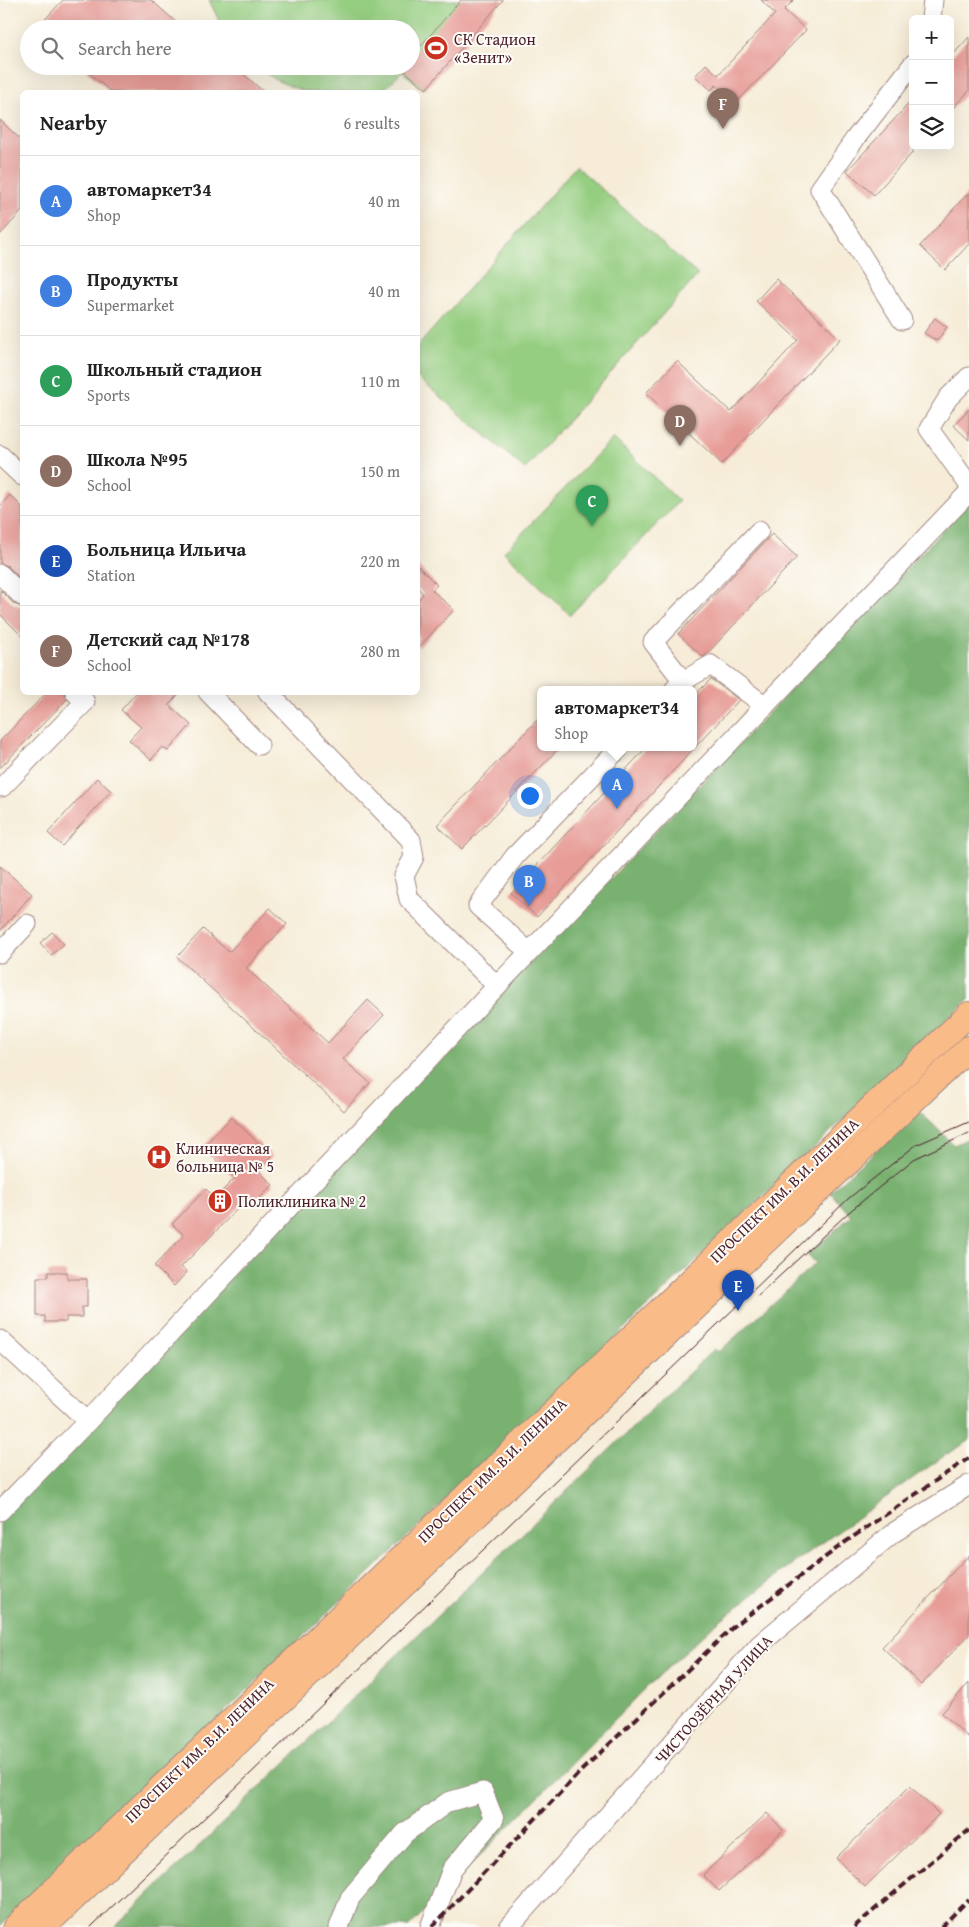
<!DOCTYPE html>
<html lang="en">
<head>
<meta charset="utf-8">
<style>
	:root { --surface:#fff; --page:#f6f6f6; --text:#222; --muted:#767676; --line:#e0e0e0; --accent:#111827 }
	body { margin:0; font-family:"Gentium Book Plus",serif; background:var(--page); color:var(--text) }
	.controls { position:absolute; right:15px; top:15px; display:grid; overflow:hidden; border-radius:8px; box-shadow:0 5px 20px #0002 }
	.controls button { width:45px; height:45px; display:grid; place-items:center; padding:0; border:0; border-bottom:1px solid var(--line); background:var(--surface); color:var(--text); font:25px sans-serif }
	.you { position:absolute; left:529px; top:795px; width:18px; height:18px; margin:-12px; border:4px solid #fff; border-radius:50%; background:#1a73e8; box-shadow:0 0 0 8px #1a73e833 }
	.badge { display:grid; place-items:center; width:32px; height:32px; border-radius:50%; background:var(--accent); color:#fff; font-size:16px; font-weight:700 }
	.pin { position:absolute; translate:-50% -41px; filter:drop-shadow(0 1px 2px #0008) }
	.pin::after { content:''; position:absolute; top:26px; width:18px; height:15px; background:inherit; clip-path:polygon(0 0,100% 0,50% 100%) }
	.popup { position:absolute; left:537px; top:686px; width:160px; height:65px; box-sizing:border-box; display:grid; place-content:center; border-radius:8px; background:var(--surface); filter:drop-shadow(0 1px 4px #0005); font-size:16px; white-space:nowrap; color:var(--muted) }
	.popup b { font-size:19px; color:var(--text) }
	.popup::after { content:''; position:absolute; left:50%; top:100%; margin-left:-10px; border:10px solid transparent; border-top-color:var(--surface) }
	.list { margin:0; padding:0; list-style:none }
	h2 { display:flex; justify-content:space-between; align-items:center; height:65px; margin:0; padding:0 20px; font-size:21px }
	h2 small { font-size:16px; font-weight:400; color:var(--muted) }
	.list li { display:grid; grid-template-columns:32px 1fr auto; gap:15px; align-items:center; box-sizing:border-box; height:90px; padding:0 20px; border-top:1px solid var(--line) }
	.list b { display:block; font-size:19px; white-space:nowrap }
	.list p { margin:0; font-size:16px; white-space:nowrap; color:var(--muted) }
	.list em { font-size:16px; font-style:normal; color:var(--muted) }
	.icon { flex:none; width:28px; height:28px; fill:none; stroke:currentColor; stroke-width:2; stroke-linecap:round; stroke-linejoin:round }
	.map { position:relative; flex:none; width:969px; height:1927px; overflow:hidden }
	.search { position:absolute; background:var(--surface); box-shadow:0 5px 20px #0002; left:20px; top:20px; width:400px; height:55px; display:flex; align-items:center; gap:12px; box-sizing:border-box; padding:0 18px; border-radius:28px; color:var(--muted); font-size:19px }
	.panel { position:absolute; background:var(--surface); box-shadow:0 5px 20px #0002; left:20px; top:90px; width:400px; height:605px; border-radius:8px }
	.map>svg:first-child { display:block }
	.green { fill:#95ce81; stroke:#707656 }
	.forest { fill:#78b16f; stroke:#61684d }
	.building { fill:#e79c97 }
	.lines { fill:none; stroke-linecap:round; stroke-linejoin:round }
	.minor-casing { stroke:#a08681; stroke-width:21 }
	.major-casing { stroke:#a08681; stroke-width:26 }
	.minor { stroke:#fff; stroke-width:19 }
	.major { stroke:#f9bc89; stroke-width:24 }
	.tram { stroke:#4a1f2b; stroke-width:1 }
	.rail { stroke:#4a1f2b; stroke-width:4; stroke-dasharray:8 4; stroke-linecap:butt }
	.labels { text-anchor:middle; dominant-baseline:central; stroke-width:4; stroke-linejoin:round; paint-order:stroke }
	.poi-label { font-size:16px; fill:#4a1f2b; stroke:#fdfcf7; text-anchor:start }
	.street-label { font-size:16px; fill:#4a1f2b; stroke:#fdfcf7 }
</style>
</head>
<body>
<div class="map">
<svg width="969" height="1927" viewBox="0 0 969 1927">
	<rect width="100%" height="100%" fill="#fdfcf7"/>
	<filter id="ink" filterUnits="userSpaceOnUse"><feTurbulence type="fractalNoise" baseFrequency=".02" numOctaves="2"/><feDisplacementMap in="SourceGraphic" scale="10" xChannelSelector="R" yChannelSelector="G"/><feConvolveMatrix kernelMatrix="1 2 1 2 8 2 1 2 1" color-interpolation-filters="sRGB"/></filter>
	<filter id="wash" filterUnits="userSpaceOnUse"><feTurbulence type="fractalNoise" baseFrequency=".0096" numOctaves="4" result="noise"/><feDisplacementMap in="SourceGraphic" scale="20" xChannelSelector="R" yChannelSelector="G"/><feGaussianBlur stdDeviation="1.12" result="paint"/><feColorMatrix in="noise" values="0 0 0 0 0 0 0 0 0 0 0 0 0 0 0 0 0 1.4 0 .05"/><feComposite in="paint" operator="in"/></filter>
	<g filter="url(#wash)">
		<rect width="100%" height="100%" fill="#f6ecd7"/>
		<g class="green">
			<path d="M209 0H502L424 89 402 72 386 88 375 92H311L300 90 278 81 254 66H411V29H223Z"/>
			<path d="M576 166 698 275 525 469 418 378V346Z"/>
			<path d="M613 438 679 501 570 615 504 552Z"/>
		</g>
		<g class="forest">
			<path d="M969 503V999L0 1927V1518Z"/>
			<path d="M919 1111 954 1145 969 1138V1441L944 1456 787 1568 714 1625 647 1687 409 1927H115L714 1349 719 1352 816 1263 807 1255 851 1216 830 1192Z"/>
		</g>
		<g id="blocks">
			<g class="building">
				<path d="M63 0H151L184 29H36Z"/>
				<path d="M461 0H503L426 89 399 66H411V57Z"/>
				<path d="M761 0H794L784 10 806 30 736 103 716 85 711 90 695 76 706 64 718 75 775 14Z"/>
				<path d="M969 37V91L950 111V58Z"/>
				<path d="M81 66H234L264 92H111Z"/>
				<path d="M913 99V152L874 195 847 171Z"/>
				<path d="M0 120 22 141V211L0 235Z"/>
				<path d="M969 192V244L945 270 920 246Z"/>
				<path d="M776 279 840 339 722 464 646 393 677 361 731 412 798 340 756 301Z"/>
				<path d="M935 318 947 327 937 341 924 333Z"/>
				<path d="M969 409V440L953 425Z"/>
				<path d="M10 495 22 507V581L8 566 0 563V506Z"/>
				<path d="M772 534 797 557 706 655 703 657 678 634Z"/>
				<path d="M418 566 437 585 432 590 454 610 418 648V600L423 594 418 588Z"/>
				<path d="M0 590 14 604 22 607V636L0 614Z"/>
				<path d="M711 679 739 700 537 917 511 893 646 748H693V697Z"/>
				<path d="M47 692H64L67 699 0 768V741Z"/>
				<path d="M137 692H180L169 705 191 725 168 751 162 747 151 760 129 740 141 727 121 710Z"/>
				<path d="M541 716V748H559L462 849 437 825Z"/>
				<path d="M97 778 111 791 62 846 48 833Z"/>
				<path d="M0 866 32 894 0 931Z"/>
				<path d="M270 908 287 924 246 968 328 1043 368 1000 384 1015 343 1059 370 1083 344 1111 177 957 203 929 229 952Z"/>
				<path d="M52 932 64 944 51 955 40 943Z"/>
				<path d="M231 1117 272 1156 258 1170 273 1185 254 1204 248 1198 181 1267 187 1272 174 1286 154 1266 184 1235 172 1224 206 1189 215 1198 235 1178 203 1147Z"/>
				<path d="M48 1272H67V1279H87V1307H82V1317H66V1322H45V1316H37V1277H48Z"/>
				<path d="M969 1555V1635L921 1685 882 1647Z"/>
				<path d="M969 1683V1738L942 1713Z"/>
				<path d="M910 1786 939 1814 865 1887 836 1858Z"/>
				<path d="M767 1813 783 1830 719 1891 703 1875Z"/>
			</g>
		</g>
	</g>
	<g filter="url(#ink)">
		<use href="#blocks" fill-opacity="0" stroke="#a08681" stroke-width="1"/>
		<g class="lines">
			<defs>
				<g id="minor">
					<path d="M931 19 933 0"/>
					<path d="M902 320 820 189 855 139 913 64"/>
					<path d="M969 377 948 398 929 429 969 485"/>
					<path d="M0 455 22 476"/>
					<path d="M0 574 22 596"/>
					<path d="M683 681 653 642 759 531"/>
					<path d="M674 690 683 681 711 665 765 706"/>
					<path d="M208 692 259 745"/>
					<path d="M268 692 411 840 414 857 404 876 409 899 497 986"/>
					<path d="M2 787 85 702 75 692"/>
					<path d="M529 952 478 906 515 856 619 748"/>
					<path d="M0 953 27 924"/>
					<path d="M0 1340 88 1421"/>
					<path d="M0 1511 88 1421 497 986 969 492"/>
					<path d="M339 1927 350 1898 405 1833 448 1802 483 1792 494 1819 452 1869 430 1927"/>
					<path d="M509 1927 760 1644 893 1533 969 1485"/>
				</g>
				<g id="major">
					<path d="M15 1927 969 1014"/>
					<path d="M44 1927 969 1048"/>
				</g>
			</defs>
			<use href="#minor" class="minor-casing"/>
			<use href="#major" class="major-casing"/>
			<use href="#minor" class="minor"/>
			<use href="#major" class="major"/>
			<g class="tram">
				<path d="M758 1296 849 1212 914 1159 969 1133"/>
				<path d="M91 1927 849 1198 916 1145 969 1122"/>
			</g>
			<g class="rail">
				<path d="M432 1927 582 1770 734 1626 844 1543 969 1458"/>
				<path d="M854 1927 969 1830"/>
				<path d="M941 1927 969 1899"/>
			</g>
		</g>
	</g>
	<defs>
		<symbol id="stadium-disc" viewBox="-11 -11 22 22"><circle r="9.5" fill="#c8321e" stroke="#fdfcf7"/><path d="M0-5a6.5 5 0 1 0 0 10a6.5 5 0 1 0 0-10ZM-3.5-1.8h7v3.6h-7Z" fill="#fff"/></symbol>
		<symbol id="hospital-disc" viewBox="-11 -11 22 22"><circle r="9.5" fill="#c8321e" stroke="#fdfcf7"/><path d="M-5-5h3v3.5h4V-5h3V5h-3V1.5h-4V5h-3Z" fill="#fff"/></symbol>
		<symbol id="building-disc" viewBox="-11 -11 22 22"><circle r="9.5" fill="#c8321e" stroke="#fdfcf7"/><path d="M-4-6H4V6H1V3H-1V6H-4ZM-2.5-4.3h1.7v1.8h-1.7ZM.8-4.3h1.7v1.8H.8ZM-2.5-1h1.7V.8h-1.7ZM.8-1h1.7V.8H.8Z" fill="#fff"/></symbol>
	</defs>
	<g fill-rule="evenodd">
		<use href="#stadium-disc" x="422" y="34" width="28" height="28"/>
		<use href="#hospital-disc" x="145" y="1143" width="28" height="28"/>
		<use href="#building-disc" x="206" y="1187" width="28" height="28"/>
	</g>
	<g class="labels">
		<g class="poi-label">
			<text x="454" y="39">СК Стадион<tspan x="454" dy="18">«Зенит»</tspan></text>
			<text x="176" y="1148">Клиническая<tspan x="176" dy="18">больница № 5</tspan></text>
			<text x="238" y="1201">Поликлиника № 2</text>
		</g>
		<g class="street-label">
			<text transform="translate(784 1190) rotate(-44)">ПРОСПЕКТ ИМ. В.И. ЛЕНИНА</text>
			<text transform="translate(492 1470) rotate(-44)">ПРОСПЕКТ ИМ. В.И. ЛЕНИНА</text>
			<text transform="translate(713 1699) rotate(-48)">ЧИСТООЗЁРНАЯ УЛИЦА</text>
			<text transform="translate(199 1750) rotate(-44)">ПРОСПЕКТ ИМ. В.И. ЛЕНИНА</text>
		</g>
	</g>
</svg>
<div class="controls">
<button>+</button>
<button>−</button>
<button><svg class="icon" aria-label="layers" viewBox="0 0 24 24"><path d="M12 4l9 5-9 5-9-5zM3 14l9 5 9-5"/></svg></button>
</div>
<div class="you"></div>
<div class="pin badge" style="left:617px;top:809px;background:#3f7fe0">A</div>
<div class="popup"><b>автомаркет34</b>Shop</div>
<div class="pin badge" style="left:529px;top:906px;background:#3f7fe0">B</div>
<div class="pin badge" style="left:592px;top:526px;background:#2e9e5b">C</div>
<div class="pin badge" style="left:680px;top:446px;background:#8d6e63">D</div>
<div class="pin badge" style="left:738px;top:1311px;background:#1a4fb4">E</div>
<div class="pin badge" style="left:723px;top:129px;background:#8d6e63">F</div>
<div class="search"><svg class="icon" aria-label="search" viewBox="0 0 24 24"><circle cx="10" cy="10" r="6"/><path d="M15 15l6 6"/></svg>Search here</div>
<section class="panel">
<h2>Nearby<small>6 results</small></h2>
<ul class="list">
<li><span class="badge" style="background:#3f7fe0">A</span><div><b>автомаркет34</b><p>Shop</p></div><em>40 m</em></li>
<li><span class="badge" style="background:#3f7fe0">B</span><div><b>Продукты</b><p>Supermarket</p></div><em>40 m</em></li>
<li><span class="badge" style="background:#2e9e5b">C</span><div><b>Школьный стадион</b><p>Sports</p></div><em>110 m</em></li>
<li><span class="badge" style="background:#8d6e63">D</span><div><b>Школа №95</b><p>School</p></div><em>150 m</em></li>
<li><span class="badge" style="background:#1a4fb4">E</span><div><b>Больница Ильича</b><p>Station</p></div><em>220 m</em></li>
<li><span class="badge" style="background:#8d6e63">F</span><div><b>Детский сад №178</b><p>School</p></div><em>280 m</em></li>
</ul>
</section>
</div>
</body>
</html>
